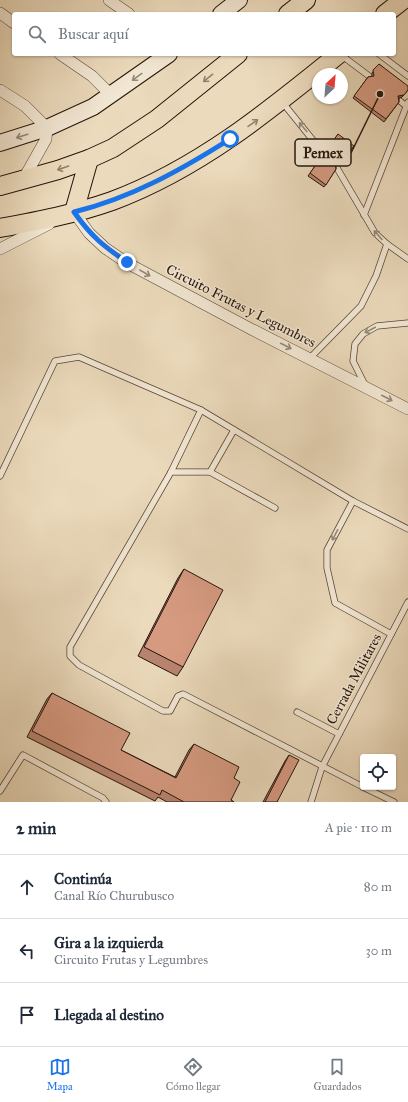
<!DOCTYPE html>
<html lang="es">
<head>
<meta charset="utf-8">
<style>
	:root { --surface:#fff; --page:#f2f2f3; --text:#1f2937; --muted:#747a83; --line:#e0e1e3; --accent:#1a73e8 }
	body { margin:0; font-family:"IM FELL Great Primer",serif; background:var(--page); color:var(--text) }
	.controls { position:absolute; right:12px; bottom:12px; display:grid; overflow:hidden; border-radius:4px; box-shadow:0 1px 3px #0004 }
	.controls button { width:36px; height:36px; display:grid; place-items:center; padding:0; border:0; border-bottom:1px solid var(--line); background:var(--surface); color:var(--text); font:20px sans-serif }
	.compass { position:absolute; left:312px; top:68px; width:36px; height:36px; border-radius:50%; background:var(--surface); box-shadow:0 1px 3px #0004; rotate:26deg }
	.stop { position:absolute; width:12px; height:12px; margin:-9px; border:3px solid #1a73e8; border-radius:50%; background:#fff }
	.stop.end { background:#1a73e8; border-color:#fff; box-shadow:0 1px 4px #0008 }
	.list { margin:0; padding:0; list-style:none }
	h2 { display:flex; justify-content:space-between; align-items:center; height:52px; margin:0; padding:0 16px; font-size:17px }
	h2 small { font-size:13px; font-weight:400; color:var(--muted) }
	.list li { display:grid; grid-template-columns:26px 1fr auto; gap:12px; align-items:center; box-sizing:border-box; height:64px; padding:0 16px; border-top:1px solid var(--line) }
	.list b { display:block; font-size:15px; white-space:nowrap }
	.list p { margin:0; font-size:13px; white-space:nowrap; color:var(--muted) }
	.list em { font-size:13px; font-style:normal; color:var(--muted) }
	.icon { flex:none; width:22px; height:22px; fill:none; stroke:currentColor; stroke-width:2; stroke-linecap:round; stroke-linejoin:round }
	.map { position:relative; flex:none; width:408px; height:802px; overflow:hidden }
	.search { position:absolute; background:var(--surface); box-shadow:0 1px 3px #0004; left:12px; right:12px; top:12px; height:44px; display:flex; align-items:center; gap:10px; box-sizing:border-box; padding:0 14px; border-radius:4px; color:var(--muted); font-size:15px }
	.sheet { height:244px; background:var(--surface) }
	nav { display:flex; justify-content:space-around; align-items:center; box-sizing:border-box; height:56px; border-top:1px solid var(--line); background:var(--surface); font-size:11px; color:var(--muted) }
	nav a { display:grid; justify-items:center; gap:2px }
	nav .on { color:var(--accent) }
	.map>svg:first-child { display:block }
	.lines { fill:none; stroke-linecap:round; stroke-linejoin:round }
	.lane-casing { stroke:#564538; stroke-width:7 }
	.street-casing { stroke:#564538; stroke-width:12 }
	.secondary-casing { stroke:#25130c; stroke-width:18 }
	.primary-casing { stroke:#25130c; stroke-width:20 }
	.lane { stroke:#f2e7d3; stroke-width:5.5 }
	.street { stroke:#f2e7d3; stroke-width:11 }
	.secondary { stroke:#f2e7d3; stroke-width:16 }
	.primary { stroke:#ebdabc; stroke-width:18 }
	.wall { fill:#b8846f; stroke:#25130c }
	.shaded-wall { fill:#966c5a; stroke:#25130c }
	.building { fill:#d69a81; stroke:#25130c }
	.oneway { stroke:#968879 }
	.oneway2 { stroke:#92806d }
	.route { stroke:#1a73e8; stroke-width:5 }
	.labels { text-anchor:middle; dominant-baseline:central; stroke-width:3; stroke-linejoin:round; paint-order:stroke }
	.street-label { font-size:14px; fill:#25130c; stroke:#f2e7d3 }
	.leader { fill:none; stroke:#25130c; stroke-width:1.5 }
	.callout-dot { fill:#25130c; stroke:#f2e7d3; stroke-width:1.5 }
	.callout { fill:#f2e7d3; stroke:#25130c; stroke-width:1.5 }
	.callout-label { font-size:15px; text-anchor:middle; font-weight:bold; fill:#25130c }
</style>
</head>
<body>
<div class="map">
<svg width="408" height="802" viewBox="0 0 408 802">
	<rect width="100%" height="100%" fill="#ebdabc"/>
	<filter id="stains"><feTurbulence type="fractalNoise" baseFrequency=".005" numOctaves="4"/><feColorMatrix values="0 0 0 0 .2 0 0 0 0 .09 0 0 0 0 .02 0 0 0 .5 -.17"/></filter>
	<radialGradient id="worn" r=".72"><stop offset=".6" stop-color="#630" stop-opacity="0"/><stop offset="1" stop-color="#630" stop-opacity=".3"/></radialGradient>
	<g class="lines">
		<defs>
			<g id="lane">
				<path d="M379 54 408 76"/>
				<path d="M341 55 369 76"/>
				<path d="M400 101 406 106"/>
				<path d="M283 103 324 154"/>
				<path d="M337 168 375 233 387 244 408 259"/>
				<path d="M364 215 408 102"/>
				<path d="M310 358 361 306 376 276 387 244"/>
				<path d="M365 385 353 361 355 344 363 334 377 326 408 323"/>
				<path d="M201 410 171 472 70 647V656L79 665 163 711H170L178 696 183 694 363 787"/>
				<path d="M234 430 210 472 275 508"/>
				<path d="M171 472H210"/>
				<path d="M0 476 55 361 79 357 201 410 353 501 408 529"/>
				<path d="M353 501 327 550V568L335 603 391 634"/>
				<path d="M297 712 339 734"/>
				<path d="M363 787 394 802"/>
				<path d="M0 791 23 755 103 798 106 802"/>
				<path d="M311 802 322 767 408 602"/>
			</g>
			<g id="street">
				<path d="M109 0 129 14"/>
				<path d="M0 13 14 23"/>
				<path d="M60 54 92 76 111 95"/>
				<path d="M0 90 25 106 47 128 46 139 23 180"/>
				<path d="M70 214 74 212 89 233 105 248 127 263 251 329 408 409"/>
				<path d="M0 249 49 224"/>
			</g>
			<g id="secondary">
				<path d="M221 14 239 0"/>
				<path d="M0 143 47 128 93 107 169 54"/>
			</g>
			<g id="primary">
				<path d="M288 14 306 0"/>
				<path d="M385 14 403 0"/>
				<path d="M0 186 58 170 89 159 113 148 157 119 238 54"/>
				<path d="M74 212 89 159"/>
				<path d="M0 228C38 221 75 214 112 201 198 169 269 111 339 54"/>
			</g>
		</defs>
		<use href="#lane" class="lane-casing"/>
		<use href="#street" class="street-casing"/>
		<use href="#secondary" class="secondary-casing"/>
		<use href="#primary" class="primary-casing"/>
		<use href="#lane" class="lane"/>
		<use href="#street" class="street"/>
		<use href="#secondary" class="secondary"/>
		<use href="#primary" class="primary"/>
	</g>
	<g class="wall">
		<path d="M379 64 408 90 402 97 399 98V102L384 122 353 98 368 77H372V73Z"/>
		<path d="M338 134 340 165H336V169L324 187 308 176 323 155H328V154L327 151Z"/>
		<path d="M184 569 183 667 177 676 138 656 178 578Z"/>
		<path d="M52 693 121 750 175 777 189 750 194 744 234 778 231 800 234 802H167L158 797 155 801 27 737 47 699Z"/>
		<path d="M289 755 277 802H263L285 761Z"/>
	</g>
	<g class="shaded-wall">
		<path d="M404 95 402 97 397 99 398 96Z"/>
		<path d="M354 146 340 165 334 166 335 163Z"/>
	</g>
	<g class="building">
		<path d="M379 64 408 86V90L404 95 398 96 399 102 386 119 354 96 368 77 374 76 373 70Z"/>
		<path d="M338 134 354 146 341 162 335 163 336 169 326 185 310 173 323 155H329L330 151 328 148Z"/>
		<path d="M184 569 223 590 183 667 144 647Z"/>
		<path d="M52 693 130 733 121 750 176 778 194 744 239 767 234 778 240 782 231 800 234 802H184L162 790 160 795 32 731Z"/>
		<path d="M289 755 299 760 277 802H265Z"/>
	</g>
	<defs><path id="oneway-shaft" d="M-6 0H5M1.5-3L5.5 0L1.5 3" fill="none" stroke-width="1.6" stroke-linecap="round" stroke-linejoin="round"/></defs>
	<g class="oneway">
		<use href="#oneway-shaft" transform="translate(137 77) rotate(144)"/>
		<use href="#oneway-shaft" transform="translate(303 127) rotate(-130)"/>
		<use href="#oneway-shaft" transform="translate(22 136) rotate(162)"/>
		<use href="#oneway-shaft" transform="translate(378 235) rotate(-132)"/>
		<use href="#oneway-shaft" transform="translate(145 273) rotate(30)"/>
		<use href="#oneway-shaft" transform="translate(370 330) rotate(152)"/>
		<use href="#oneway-shaft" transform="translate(286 346) rotate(27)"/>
		<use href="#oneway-shaft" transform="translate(387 398) rotate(27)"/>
		<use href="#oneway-shaft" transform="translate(335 535) rotate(118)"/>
	</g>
	<g class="oneway2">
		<use href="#oneway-shaft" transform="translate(208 78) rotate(141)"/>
		<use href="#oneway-shaft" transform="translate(253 123) rotate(-35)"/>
		<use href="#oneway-shaft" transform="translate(63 168) rotate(161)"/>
	</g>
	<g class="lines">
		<path class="route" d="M127 262C103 246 91 236 74 212 131 198 181 170 230 139"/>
	</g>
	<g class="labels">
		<g class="street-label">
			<text transform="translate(241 306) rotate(27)">Circuito Frutas y Legumbres</text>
			<text transform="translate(354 679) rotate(-62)">Cerrada Militares</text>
		</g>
	</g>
	<path class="leader" d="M380 94L351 153"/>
	<circle class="callout-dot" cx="380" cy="94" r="4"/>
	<rect class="callout" x="295" y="139" width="56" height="27" rx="4"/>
	<g class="callout-label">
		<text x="323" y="158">Pemex</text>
	</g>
	<rect width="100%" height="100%" filter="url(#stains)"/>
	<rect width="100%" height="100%" fill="url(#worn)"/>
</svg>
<div class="controls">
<button><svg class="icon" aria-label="locate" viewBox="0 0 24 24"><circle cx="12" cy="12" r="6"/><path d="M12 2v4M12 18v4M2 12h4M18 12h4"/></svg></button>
</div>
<svg class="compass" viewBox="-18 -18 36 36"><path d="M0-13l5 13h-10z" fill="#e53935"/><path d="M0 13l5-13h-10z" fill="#747a83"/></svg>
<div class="stop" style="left:230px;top:139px"></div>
<div class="stop end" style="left:127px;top:262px"></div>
<div class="search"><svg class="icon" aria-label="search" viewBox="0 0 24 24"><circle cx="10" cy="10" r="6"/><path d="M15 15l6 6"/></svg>Buscar aquí</div>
</div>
<section class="sheet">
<h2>2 min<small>A pie · 110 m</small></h2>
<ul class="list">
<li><svg class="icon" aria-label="ahead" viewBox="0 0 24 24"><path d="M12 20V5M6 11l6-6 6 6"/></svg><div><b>Continúa</b><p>Canal Río Churubusco</p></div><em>80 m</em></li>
<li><svg class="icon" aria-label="left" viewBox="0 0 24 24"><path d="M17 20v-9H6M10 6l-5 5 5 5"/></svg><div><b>Gira a la izquierda</b><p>Circuito Frutas y Legumbres</p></div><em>30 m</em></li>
<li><svg class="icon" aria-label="arrive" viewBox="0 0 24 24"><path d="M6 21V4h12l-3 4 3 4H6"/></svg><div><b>Llegada al destino</b></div></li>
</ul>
</section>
<nav>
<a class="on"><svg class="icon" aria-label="map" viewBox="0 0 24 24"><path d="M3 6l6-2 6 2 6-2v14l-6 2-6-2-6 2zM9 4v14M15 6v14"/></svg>Mapa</a>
<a><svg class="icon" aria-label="directions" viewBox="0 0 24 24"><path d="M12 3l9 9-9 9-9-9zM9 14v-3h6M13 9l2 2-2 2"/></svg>Cómo llegar</a>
<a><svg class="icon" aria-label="saved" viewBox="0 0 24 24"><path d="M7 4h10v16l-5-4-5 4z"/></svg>Guardados</a>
</nav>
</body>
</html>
